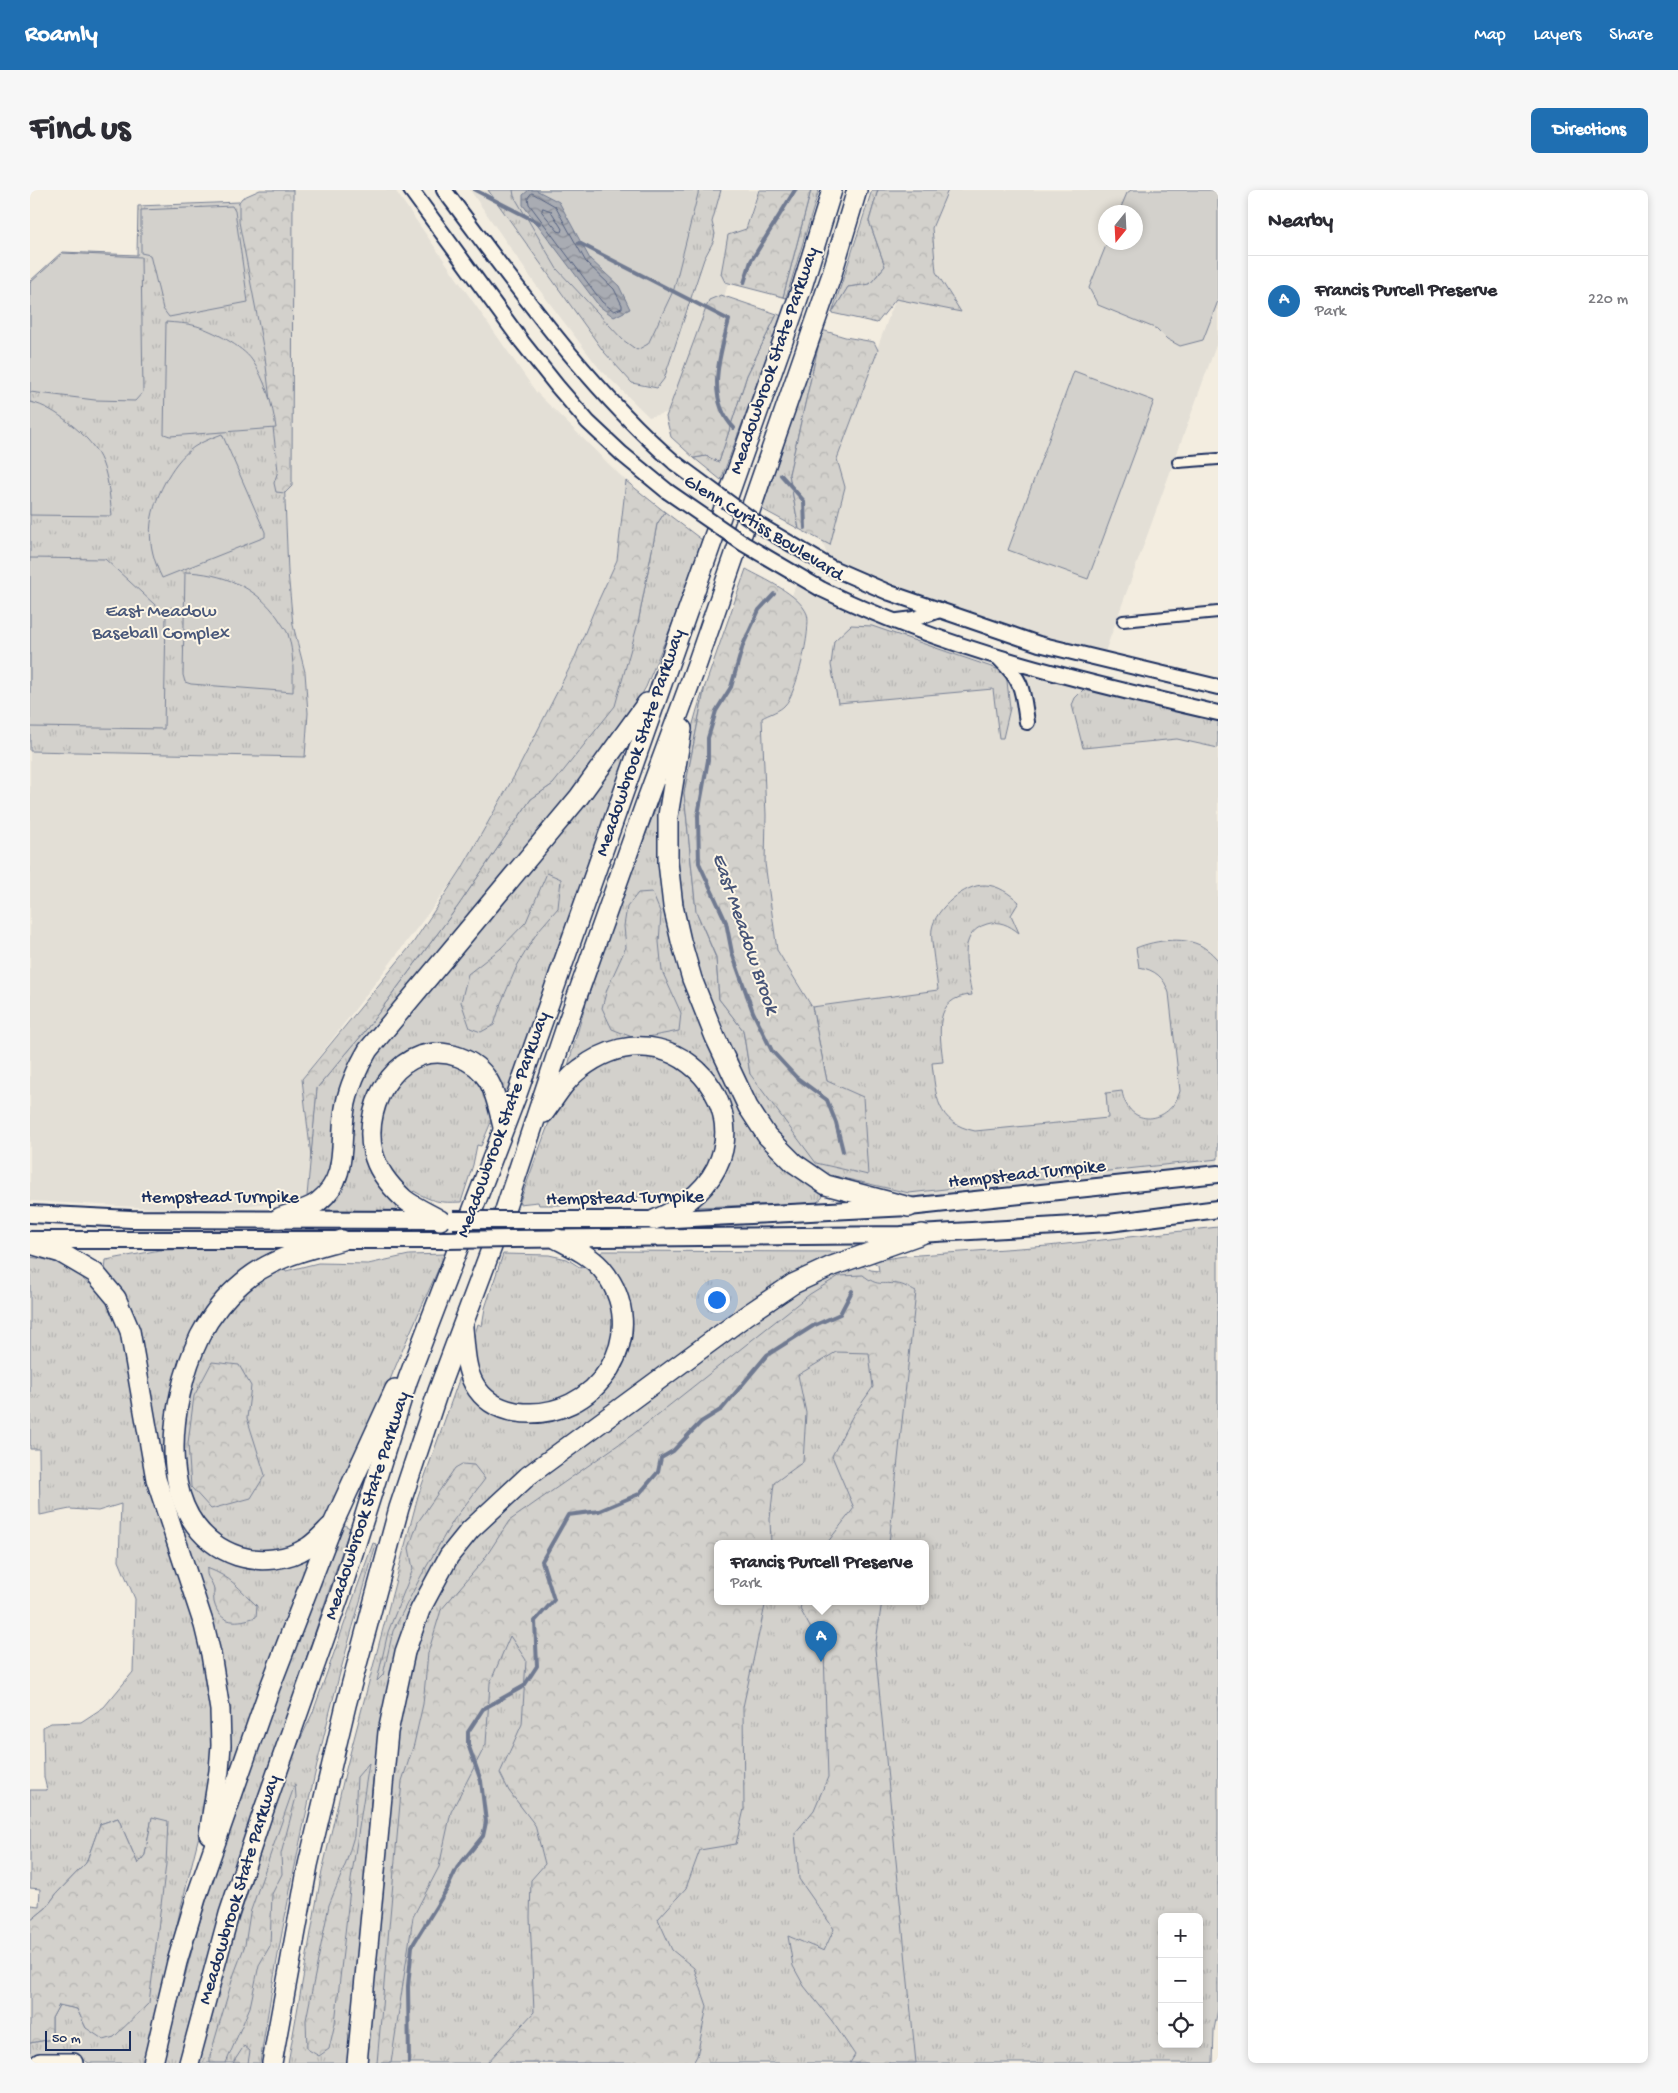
<!DOCTYPE html>
<html lang="en">
<head>
<meta charset="utf-8">
<style>
	:root { --surface:#fff; --page:#f7f7f7; --text:#2b2b33; --muted:#7c7c81; --line:#e1e1e2; --accent:#1f6fb2 }
	body { margin:0; font-family:"Gochi Hand",sans-serif; background:var(--page); color:var(--text) }
	.controls { position:absolute; right:15px; bottom:15px; display:grid; overflow:hidden; border-radius:8px; box-shadow:0 2px 8px #0003 }
	.controls button { width:45px; height:45px; display:grid; place-items:center; padding:0; border:0; border-bottom:1px solid var(--line); background:var(--surface); color:var(--text); font:25px sans-serif }
	.compass { position:absolute; left:1068px; top:15px; width:45px; height:45px; border-radius:50%; background:var(--surface); box-shadow:0 2px 8px #0003; rotate:198deg }
	.scale { position:absolute; left:15px; bottom:12px; width:86px; box-sizing:border-box; padding-left:5px; border:2px solid #1b2f5e; border-top:0; font-size:14px; line-height:18px; white-space:nowrap; color:#1b2f5e; -webkit-text-stroke:4px #fcf5e5; paint-order:stroke }
	.you { position:absolute; left:686px; top:1109px; width:18px; height:18px; margin:-12px; border:4px solid #fff; border-radius:50%; background:#1a73e8; box-shadow:0 0 0 8px #1a73e833 }
	.badge { display:grid; place-items:center; width:32px; height:32px; border-radius:50%; background:var(--accent); color:#fff; font-size:16px; font-weight:700 }
	.pin { position:absolute; translate:-50% -41px; filter:drop-shadow(0 1px 2px #0008) }
	.pin::after { content:''; position:absolute; top:26px; width:18px; height:15px; background:inherit; clip-path:polygon(0 0,100% 0,50% 100%) }
	.popup { position:absolute; left:684px; top:1350px; width:215px; height:65px; box-sizing:border-box; display:grid; place-content:center; border-radius:8px; background:var(--surface); filter:drop-shadow(0 1px 4px #0005); font-size:16px; white-space:nowrap; color:var(--muted) }
	.popup b { font-size:19px; color:var(--text) }
	.popup::after { content:''; position:absolute; left:50%; top:100%; margin-left:-10px; border:10px solid transparent; border-top-color:var(--surface) }
	.list { margin:0; padding:0; list-style:none }
	h2 { display:flex; justify-content:space-between; align-items:center; height:65px; margin:0; padding:0 20px; font-size:21px }
	h2 small { font-size:16px; font-weight:400; color:var(--muted) }
	.list li { display:grid; grid-template-columns:32px 1fr auto; gap:15px; align-items:center; box-sizing:border-box; height:90px; padding:0 20px; border-top:1px solid var(--line) }
	.list b { display:block; font-size:19px; white-space:nowrap }
	.list p { margin:0; font-size:16px; white-space:nowrap; color:var(--muted) }
	.list em { font-size:16px; font-style:normal; color:var(--muted) }
	.icon { flex:none; width:28px; height:28px; fill:none; stroke:currentColor; stroke-width:2; stroke-linecap:round; stroke-linejoin:round }
	.map { position:relative; flex:none; width:1188px; height:1873px; overflow:hidden; border-radius:8px }
	header { display:flex; align-items:center; gap:30px; box-sizing:border-box; height:70px; padding:0 25px; background:var(--accent); color:#fff }
	header strong { font-size:24px }
	nav { display:flex; gap:28px; margin-inline-start:auto; font-size:18px }
	.intro { display:flex; align-items:center; justify-content:space-between; box-sizing:border-box; height:120px; padding:0 30px }
	h1 { margin:0; font-size:35px }
	.button { padding:12px 22px; border-radius:8px; background:var(--accent); color:#fff; font-size:18px; font-weight:700 }
	main { display:flex; gap:30px; padding:0 30px }
	aside { flex:1; background:var(--surface); border-radius:8px; box-shadow:0 2px 8px #0003 }
	.map>svg:first-child { display:block }
	.built { fill:#e3dfd6; fill-rule:evenodd }
	.grass { fill:url(#grass-tufts); stroke:#778095; fill-rule:evenodd }
	.forest { fill:url(#forest-crowns); stroke:#778095 }
	.garden { fill:#d3d1cc; stroke:#778095 }
	.water { fill:url(#water-waves); stroke:#707a91 }
	.lines { fill:none; stroke-linecap:round; stroke-linejoin:round }
	.shore { stroke:#546180; stroke-width:1 }
	.stream { stroke:#707a91; stroke-width:4 }
	.street-casing { stroke:#1b2f5e; stroke-width:14 }
	.secondary-casing { stroke:#1b2f5e; stroke-width:18 }
	.primary-casing { stroke:#1b2f5e; stroke-width:20 }
	.highway-casing { stroke:#1b2f5e; stroke-width:22 }
	.street { stroke:#fcf5e5; stroke-width:10 }
	.secondary { stroke:#fcf5e5; stroke-width:14 }
	.primary { stroke:#fcf5e5; stroke-width:16 }
	.highway { stroke:#fcf5e5; stroke-width:19 }
	.secondary-bridge-casing { stroke:#1b2f5e; stroke-width:18; stroke-linecap:butt }
	.primary-bridge-casing { stroke:#1b2f5e; stroke-width:20; stroke-linecap:butt }
	.secondary-bridge { stroke:#fcf5e5; stroke-width:14 }
	.primary-bridge { stroke:#fcf5e5; stroke-width:16 }
	.labels { text-anchor:middle; dominant-baseline:central; stroke-width:4; stroke-linejoin:round; paint-order:stroke }
	.street-label { font-size:19px; fill:#1b2f5e; stroke:#fcf5e5 }
	.park-label { font-size:19px; fill:#49587a; stroke:#fcf5e5 }
	.water-label { font-size:20px; font-style:italic; fill:#465478; stroke:#fcf5e5 }
</style>
</head>
<body>
<header>
<strong>Roamly</strong>
<nav><a>Map</a><a>Layers</a><a>Share</a></nav>
</header>
<div class="intro"><h1>Find us</h1><a class="button">Directions</a></div>
<main>
<div class="map">
<svg width="1188" height="1873" viewBox="0 0 1188 1873">
	<defs>
		<pattern id="grass-tufts" width="24" height="20" patternUnits="userSpaceOnUse" patternTransform="scale(1.25)"><rect width="24" height="20" fill="#d3d1cc"/><path d="M3 7l-1-3M5 7V3M7 7l1-3M15 17l-1-3M17 17v-4M19 17l1-3" fill="none" stroke="#b5b4b2"/></pattern>
		<pattern id="forest-crowns" width="20" height="18" patternUnits="userSpaceOnUse" patternTransform="scale(1.25)"><rect width="20" height="18" fill="#d3d1cc"/><path d="M2 6a3 3 0 1 1 6 0M12 15a3 3 0 1 1 6 0" fill="none" stroke="#b5b4b2"/></pattern>
		<pattern id="water-waves" width="16" height="10" patternUnits="userSpaceOnUse" patternTransform="scale(1.25)"><rect width="16" height="10" fill="#a9acb3"/><path d="M0 5q4-4 8 0t8 0" fill="none" stroke="#898c95"/></pattern>
	</defs>
	<rect width="100%" height="100%" fill="#f3ede0"/>
	<filter id="ink" filterUnits="userSpaceOnUse"><feTurbulence type="fractalNoise" baseFrequency=".02" numOctaves="2"/><feDisplacementMap in="SourceGraphic" scale="10" xChannelSelector="R" yChannelSelector="G"/><feConvolveMatrix kernelMatrix="1 2 1 2 8 2 1 2 1" color-interpolation-filters="sRGB"/></filter>
	<g filter="url(#ink)">
		<g class="built">
			<path d="M263 0H365L506 202 596 291 587 370 565 418 545 467 487 581 432 679 272 889 281 966 277 1006 274 1008 178 1021 0 1011V561L275 566 278 523 275 482 263 435 258 382 255 303 262 296Z"/>
			<path d="M440 0H728L659 217 619 227 569 178 508 98Z"/>
			<path d="M918 0H1188V150L1072 470 1026 458 800 374 784 327 869 100 931 122 906 82 902 38ZM1076 22H1106V52H1076Z"/>
			<path d="M768 389 830 421 1188 525V981L896 1011 843 1006 782 817 747 760 735 673 736 625 732 528 756 515 768 488 779 437 777 423 762 405Z"/>
		</g>
		<g class="grass">
			<path d="M458 0H691L682 32 685 44 683 52 674 69 634 189 627 198 602 193 574 162Z"/>
			<path d="M781 0H789L756 108 753 107Z"/>
			<path d="M842 0H848L839 31 855 76 840 94 818 97 802 123Z"/>
			<path d="M209 12 243 19 258 382 263 435 275 482 278 523 275 567 0 561V91L32 62 107 65 108 16Z"/>
			<path d="M747 124 752 126 691 290 664 268 676 266 689 272 717 185Z"/>
			<path d="M792 140 759 284 769 339 732 319Z"/>
			<path d="M635 322 672 350 645 427 616 497 593 537 558 586 330 862 296 998 282 1006H277L287 898 332 845 428 716 501 609 523 594 608 433 627 334Z"/>
			<path d="M821 435 842 436 976 482 980 518 973 548H969L963 499 808 513 801 475 804 451Z"/>
			<path d="M675 496 654 603 666 721 686 768 689 809 713 840 720 884 797 891 782 817 908 800C907 788 900 749 902 739 905 719 935 694 955 695 968 695 980 704 989 712L981 725 989 743C979 735 969 730 957 734 925 743 938 782 942 805 902 807 910 844 913 872L902 873C906 906 906 933 945 941L1078 928 1076 903 1092 901C1098 939 1140 935 1150 901L1139 803C1134 787 1125 780 1109 777L1106 758C1125 750 1159 745 1176 759 1181 762 1184 766 1188 770V969L879 1003 804 986 801 991 776 977 728 924 674 809 648 716 654 715C639 651 652 556 675 496Z"/>
			<path d="M1056 497 1188 530V558L1147 549 1053 558 1042 515 1045 508Z"/>
			<path d="M591 560 596 564 589 587 475 910 466 894 399 859 337 924 368 1011 365 1021 296 1020 294 1018 318 928 338 871Z"/>
			<path d="M629 610H634L632 654 701 900 795 1001 792 1008 786 1013 666 1017C670 1006 680 1000 688 990 698 976 699 954 701 938L705 936 693 904 676 881 588 853 557 863 538 876C562 786 595 697 629 610Z"/>
			<path d="M612 863 641 870 666 886 685 912 690 944 679 980 659 1005 578 1008 554 1015H509L508 1012 489 1014 524 919 535 901 581 867Z"/>
			<path d="M403 869 430 874 450 888 460 908 461 932 451 956 447 955 443 975 431 1012C410 1013 402 1012 384 1001L379 1006 349 967V921L360 896 380 878Z"/>
			<path d="M1188 1037V1819L1184 1840 1183 1873H336L356 1634 372 1503 404 1409 427 1369 455 1333 488 1303 763 1101 828 1074 841 1080 849 1081 848 1075 842 1071 874 1066 1018 1056ZM687 1353H895V1411H687ZM1132 1727H1169V1854H1132Z"/>
			<path d="M192 1059H255L235 1065 231 1072 181 1114 136 1274 128 1269 75 1081 76 1070 130 1060Z"/>
			<path d="M573 1061 811 1062V1065H801V1074L442 1331 368 1460 351 1529 342 1598 319 1873H258L291 1686 316 1579 388 1306 432 1181 439 1204 456 1219 478 1230 508 1233 537 1226 564 1210 583 1190 593 1169 598 1143 565 1068Z"/>
			<path d="M415 1064 375 1154 310 1309 290 1338 261 1358 232 1364 205 1359 184 1347 163 1322 152 1276 155 1209 181 1140 221 1093 253 1075 256 1081 288 1073 338 1074 379 1065Z"/>
			<path d="M473 1064 519 1065 537 1069 551 1078 556 1074 573 1091 585 1119 583 1161 552 1203 502 1220 456 1202 442 1181V1154L448 1134 452 1136 455 1118Z"/>
			<path d="M0 1067C21 1070 38 1075 56 1086L53 1089 59 1094 62 1091 80 1113 89 1136 170 1450 180 1504 184 1555 179 1606 150 1721 117 1873H59C41 1862 19 1864 0 1870V1853L22 1849V1828L29 1815 47 1819 56 1838 84 1847 122 1628 115 1665 108 1674 88 1628 70 1634 56 1673 27 1703 16 1718 0 1731V1715L9 1716 10 1699 0 1698V1600H17L14 1587 13 1537 21 1533 51 1532 74 1517 103 1482 105 1409 89 1371 91 1314 68 1321 40 1319 10 1325 9 1259H0Z"/>
			<path d="M314 1335 320 1338 187 1734 159 1834 150 1873H132L167 1741 202 1626 263 1455Z"/>
			<path d="M157 1340 177 1361 199 1373 221 1379 249 1378 275 1369 280 1372 200 1590 194 1589 152 1344Z"/>
			<path d="M343 1353 346 1354C331 1410 314 1465 300 1521 271 1637 248 1755 230 1873H169L193 1778 240 1633 264 1563 283 1522Z"/>
		</g>
		<g class="forest">
			<path d="M230 0H263L262 296 255 303 246 302 244 293 248 281 235 167 209 32V12L212 8Z"/>
			<path d="M729 0H781L753 107 695 92 691 84 698 45 716 39Z"/>
			<path d="M848 0H918L902 38 906 82 931 122 866 109 847 133 802 123 818 97 840 94 855 76 839 31Z"/>
			<path d="M691 105 747 124 717 185 689 272 676 266 664 268 641 247 636 227 679 110Z"/>
			<path d="M792 140 815 147 844 152 848 160 807 269 815 297 800 355 769 339 759 284Z"/>
			<path d="M596 291 635 322 627 334 608 433 585 516 523 594 501 609 428 716 332 845 287 898 281 966 272 889 383 753 431 680 487 581 545 467 565 418 587 370Z"/>
			<path d="M716 379C734 389 769 404 777 424 782 438 766 505 755 515 750 521 739 524 732 528L736 625 735 673 747 760 782 817 797 891 833 907 838 985 786 973 720 884 713 840 689 809 686 767 666 721 654 603 675 496Z"/>
			<path d="M517 683 531 689 528 718 508 741 487 776 471 813 464 835 451 842 440 838 431 812 438 784 470 759 496 732Z"/>
			<path d="M622 702 631 724 629 752 632 781 651 823 649 841 607 849 582 839 572 818 577 799 596 757 594 736 597 717 608 703Z"/>
			<path d="M833 1085C848 1097 850 1092 867 1094 873 1094 880 1099 886 1102L859 1353H797L824 1318 802 1266 822 1227 843 1197 839 1163 806 1162 768 1185 776 1223 773 1272 744 1293 740 1329 741 1353H687V1411H736L713 1517 714 1619 706 1654 670 1660 656 1698 628 1729 642 1760 664 1778 677 1816 667 1866 663 1873H457L504 1822 500 1727 501 1690 515 1674 505 1635 479 1601 470 1583 492 1534 496 1470 480 1446 460 1493 456 1554 421 1622 409 1677 383 1727 361 1873H347L372 1591 384 1554 393 1514 398 1463 411 1420 453 1371 479 1331 602 1245 780 1104 809 1086Z"/>
			<path d="M182 1172 209 1175 221 1196 217 1228 235 1285 221 1308 181 1319 161 1297 158 1253 164 1206Z"/>
			<path d="M432 1274 444 1275 455 1289 423 1331 391 1386 363 1441 353 1485 347 1491 358 1442 383 1379 379 1358 388 1332 425 1278Z"/>
			<path d="M177 1378C201 1387 209 1398 227 1416L226 1427C208 1433 190 1436 184 1412 183 1407 185 1401 183 1396 180 1387 176 1389 177 1378Z"/>
			<path d="M772 1411H852L845 1458 886 1873H820L825 1865 802 1831 774 1796 763 1776 758 1746 794 1761 804 1739 769 1689 765 1643 784 1620 798 1587 794 1462 770 1419Z"/>
			<path d="M339 1573 321 1690 305 1833 299 1859 289 1866 277 1859 276 1830 299 1715 316 1673 324 1646 327 1587Z"/>
			<path d="M265 1594 266 1607 251 1664 252 1684 242 1704 240 1756 229 1775 220 1817 196 1873H180V1866L204 1784 215 1755 220 1723Z"/>
			<path d="M122 1627 138 1631 136 1674 119 1813 84 1847 74 1850 56 1838 47 1819 29 1815 22 1828V1849L0 1853V1731L16 1718 27 1703 56 1673 70 1634 88 1628 108 1674 115 1665Z"/>
			<path d="M214 1856 220 1861 218 1873H203Z"/>
		</g>
		<g class="garden">
			<path d="M483 0H669L644 99 618 154 607 160 593 150 527 79 484 6Z"/>
			<path d="M1101 0H1188V111L1173 150 1150 156 1137 149 1127 139 1068 115 1059 98 1077 53 1106 52V22H1089L1097 3Z"/>
			<path d="M202 16 205 21 218 112 139 127 133 119 120 65 111 63V20Z"/>
			<path d="M33 63 111 67 113 202 105 211 65 210 0 202V93Z"/>
			<path d="M136 132C146 133 157 133 167 136 183 141 212 156 222 170 235 189 243 216 246 238L140 246 134 244Z"/>
			<path d="M1044 181 1124 211 1058 389 978 360Z"/>
			<path d="M0 212C14 215 27 223 38 232 76 261 77 281 82 326L0 325Z"/>
			<path d="M192 244 235 342V347L132 388C115 353 117 326 135 292 142 279 151 266 164 257 173 251 182 248 192 244Z"/>
			<path d="M0 368 75 369 136 425 134 539 0 537Z"/>
			<path d="M155 382C192 383 227 397 248 428 251 433 256 439 258 444 264 463 263 482 263 502L161 494 155 492 153 485Z"/>
		</g>
		<path class="water" d="M499 0H506L529 12 560 69 589 96 600 119 584 127 569 116 493 15V5Z"/>
		<g class="lines">
			<g class="shore">
				<path d="M502 3 525 16 556 72 584 99 592 115V118L584 121 572 112 499 14 498 8Z"/>
				<path d="M513 18 521 21 532 39 531 42 528 41 512 22Z"/>
			</g>
			<g class="stream">
				<path d="M445 0 509 33"/>
				<path d="M549 53 699 130C690 165 675 208 704 238"/>
				<path d="M714 93 721 71 765 0"/>
				<path d="M751 285 774 311 775 338"/>
				<path d="M744 404 729 420 713 455 701 497 686 521 678 548V570L668 625 669 673 696 732 702 763 723 822 742 861 766 887 797 910 806 933 813 961"/>
				<path d="M379 1873 378 1796 382 1756 417 1699 427 1678 453 1646 456 1632 451 1591 438 1554V1542L453 1519 494 1496 507 1476 505 1431 524 1410 512 1371 538 1325 569 1321 609 1304 628 1282 631 1268 643 1261 671 1232 692 1219 737 1165 783 1136 810 1124 822 1101"/>
			</g>
			<defs>
				<g id="street">
					<path d="M1148 272 1188 269"/>
					<path d="M1093 431 1188 422"/>
				</g>
				<g id="secondary">
					<path d="M381 0 492 152 527 196 558 232 592 264 637 301"/>
					<path d="M414 0C486 95 555 195 645 273"/>
					<path d="M800 377 860 403 1009 454 1188 497"/>
					<path d="M791 399C916 460 1053 492 1188 523"/>
					<path d="M868 431 884 429 910 420"/>
					<path d="M970 469C994 493 992 499 997 532"/>
				</g>
				<g id="primary">
					<path d="M0 1024 101 1029 410 1030"/>
					<path d="M487 1030H624L879 1017 1188 984"/>
					<path d="M481 1049 871 1045 1079 1033 1188 1019"/>
					<path d="M0 1050H416"/>
				</g>
				<g id="highway">
					<path d="M652 539 638 626V672L643 716 651 751 662 789 685 847 718 917 737 946 764 973 796 995 879 1017"/>
					<path d="M514 923C525 908 535 890 550 879 657 796 773 968 624 1030"/>
					<path d="M249 1028C261 1023 278 1020 288 1012 321 987 308 948 316 913 320 893 328 877 338 860L549 607 617 513"/>
					<path d="M410 1030C398 1023 384 1017 374 1009 360 996 347 980 343 962 331 912 372 846 429 867 440 871 451 879 458 890 466 903 469 921 473 937"/>
					<path d="M0 1054 31 1063 65 1083 86 1108 100 1141 126 1289 174 1435 181 1464 190 1520 191 1555 189 1581 179 1644"/>
					<path d="M433 1138C435 1156 435 1178 444 1194 453 1210 468 1219 486 1222 567 1234 626 1142 571 1078 559 1065 542 1057 527 1049"/>
					<path d="M300 1337C293 1344 286 1352 278 1357 258 1370 230 1373 208 1366 121 1336 138 1212 170 1146 180 1127 195 1107 212 1093 240 1068 277 1060 312 1050"/>
					<path d="M10 1873H43"/>
					<path d="M123 1873 147 1772 166 1708 240 1497 303 1334 365 1199"/>
					<path d="M159 1873 199 1724 231 1628 311 1401 378 1189 487 904 730 216 772 97 802 0"/>
					<path d="M242 1873 278 1675 316 1515 369 1318 408 1201 469 1038 535 840 615 615 667 474 801 87 827 0"/>
					<path d="M327 1873 358 1542 375 1462 390 1420 419 1366 440 1340 498 1286 717 1125 763 1094 802 1076 892 1044"/>
				</g>
			</defs>
			<use href="#street" class="street-casing"/>
			<use href="#secondary" class="secondary-casing"/>
			<use href="#primary" class="primary-casing"/>
			<use href="#highway" class="highway-casing"/>
			<use href="#street" class="street"/>
			<use href="#secondary" class="secondary"/>
			<use href="#primary" class="primary"/>
			<use href="#highway" class="highway"/>
			<defs>
				<g id="secondary-bridge">
					<path d="M645 273 729 335 800 377"/>
					<path d="M637 301 714 354 791 399"/>
				</g>
				<g id="primary-bridge">
					<path d="M423 1030H487"/>
					<path d="M416 1050 481 1049"/>
				</g>
			</defs>
			<use href="#secondary-bridge" class="secondary-bridge-casing"/>
			<use href="#primary-bridge" class="primary-bridge-casing"/>
			<use href="#secondary-bridge" class="secondary-bridge"/>
			<use href="#primary-bridge" class="primary-bridge"/>
		</g>
	</g>
	<g class="labels">
		<g class="street-label">
			<text transform="translate(745 171) rotate(-71)">Meadowbrook State Parkway</text>
			<text transform="translate(733 339) rotate(32)">Glenn Curtiss Boulevard</text>
			<text transform="translate(611 553) rotate(-71)">Meadowbrook State Parkway</text>
			<text transform="translate(474 935) rotate(-70)">Meadowbrook State Parkway</text>
			<text transform="translate(997 985) rotate(-6)">Hempstead Turnpike</text>
			<text x="190" y="1008">Hempstead Turnpike</text>
			<text transform="translate(595 1009) rotate(-1)">Hempstead Turnpike</text>
			<text transform="translate(338 1316) rotate(-72)">Meadowbrook State Parkway</text>
			<text transform="translate(210 1700) rotate(-73)">Meadowbrook State Parkway</text>
		</g>
		<g class="park-label">
			<text x="131" y="422">East Meadow<tspan x="131" dy="22">Baseball Complex</tspan></text>
		</g>
		<g class="water-label">
			<text transform="translate(714 744) rotate(71)">East Meadow Brook</text>
		</g>
	</g>
</svg>
<div class="controls">
<button>+</button>
<button>−</button>
<button><svg class="icon" aria-label="locate" viewBox="0 0 24 24"><circle cx="12" cy="12" r="6"/><path d="M12 2v4M12 18v4M2 12h4M18 12h4"/></svg></button>
</div>
<svg class="compass" viewBox="-18 -18 36 36"><path d="M0-13l5 13h-10z" fill="#e53935"/><path d="M0 13l5-13h-10z" fill="#7c7c81"/></svg>
<div class="scale">50 m</div>
<div class="you"></div>
<div class="pin badge" style="left:791px;top:1472px">A</div>
<div class="popup"><b>Francis Purcell Preserve</b>Park</div>
</div>
<aside>
<h2>Nearby<small></small></h2>
<ul class="list">
<li><span class="badge">A</span><div><b>Francis Purcell Preserve</b><p>Park</p></div><em>220 m</em></li>
</ul>
</aside>
</main>
</body>
</html>
